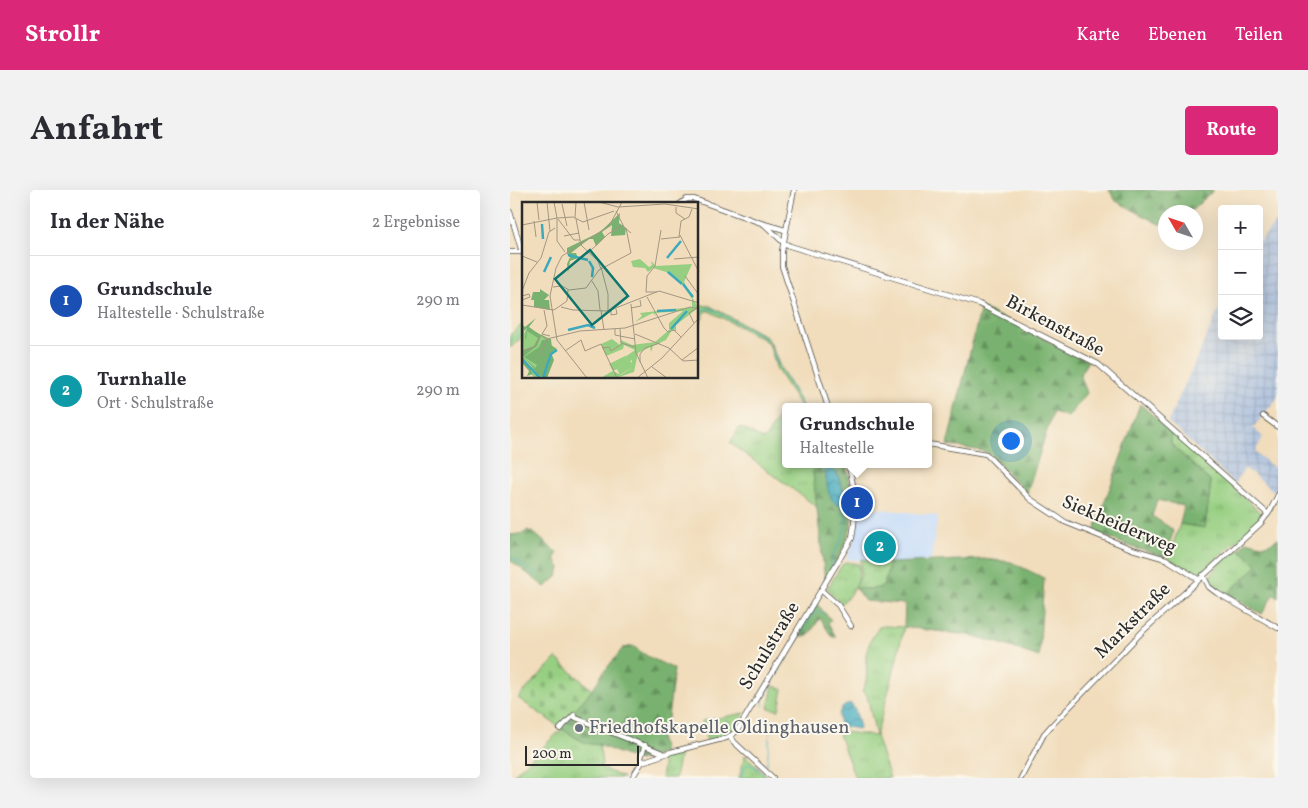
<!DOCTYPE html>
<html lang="de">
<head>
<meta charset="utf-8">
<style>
	:root { --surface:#fff; --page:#f2f2f3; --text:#2b2b33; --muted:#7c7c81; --line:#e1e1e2; --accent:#db2777 }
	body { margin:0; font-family:Vollkorn,serif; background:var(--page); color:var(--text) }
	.controls { position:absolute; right:15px; top:15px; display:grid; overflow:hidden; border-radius:5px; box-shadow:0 5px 20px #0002 }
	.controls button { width:45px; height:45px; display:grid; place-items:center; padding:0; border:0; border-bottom:1px solid var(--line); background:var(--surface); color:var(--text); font:25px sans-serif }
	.compass { position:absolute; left:648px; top:15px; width:45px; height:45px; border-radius:50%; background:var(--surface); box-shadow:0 5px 20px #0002; rotate:309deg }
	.scale { position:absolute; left:15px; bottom:12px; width:114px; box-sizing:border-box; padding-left:5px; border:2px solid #2b2b2b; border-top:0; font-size:14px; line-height:18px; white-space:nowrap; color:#2b2b2b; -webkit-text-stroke:4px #fbf7ec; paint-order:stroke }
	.you { position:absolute; left:500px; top:250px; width:18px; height:18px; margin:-12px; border:4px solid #fff; border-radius:50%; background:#1a73e8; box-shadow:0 0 0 8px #1a73e833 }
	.badge { display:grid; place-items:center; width:32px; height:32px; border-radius:50%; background:var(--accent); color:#fff; font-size:16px; font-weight:700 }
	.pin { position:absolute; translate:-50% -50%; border:2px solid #fff; box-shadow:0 1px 5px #0006 }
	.popup { position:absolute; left:272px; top:213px; width:150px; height:65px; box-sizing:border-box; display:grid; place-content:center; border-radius:5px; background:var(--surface); filter:drop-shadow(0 1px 4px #0005); font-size:16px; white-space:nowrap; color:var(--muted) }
	.popup b { font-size:19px; color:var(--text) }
	.popup::after { content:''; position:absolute; left:50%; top:100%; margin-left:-10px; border:10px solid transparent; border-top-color:var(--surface) }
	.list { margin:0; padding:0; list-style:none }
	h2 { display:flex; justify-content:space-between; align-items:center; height:65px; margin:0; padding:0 20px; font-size:21px }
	h2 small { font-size:16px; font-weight:400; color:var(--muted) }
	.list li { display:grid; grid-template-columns:32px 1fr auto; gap:15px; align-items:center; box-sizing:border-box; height:90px; padding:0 20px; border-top:1px solid var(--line) }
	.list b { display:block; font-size:19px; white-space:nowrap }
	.list p { margin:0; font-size:16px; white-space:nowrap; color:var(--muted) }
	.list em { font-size:16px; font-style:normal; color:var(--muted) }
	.icon { flex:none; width:28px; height:28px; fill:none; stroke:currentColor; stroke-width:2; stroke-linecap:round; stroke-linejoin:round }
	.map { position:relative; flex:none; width:768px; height:588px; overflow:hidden; border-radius:5px }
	header { display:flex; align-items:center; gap:30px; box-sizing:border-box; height:70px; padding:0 25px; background:var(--accent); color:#fff }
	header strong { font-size:24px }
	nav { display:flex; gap:28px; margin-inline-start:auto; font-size:18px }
	.intro { display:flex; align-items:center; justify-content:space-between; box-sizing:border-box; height:120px; padding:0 30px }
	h1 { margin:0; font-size:35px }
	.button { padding:12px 22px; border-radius:5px; background:var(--accent); color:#fff; font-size:18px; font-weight:700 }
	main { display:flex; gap:30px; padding:0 30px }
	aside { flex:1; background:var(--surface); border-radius:5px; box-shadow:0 5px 20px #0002 }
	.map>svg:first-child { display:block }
	.built { fill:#c7ddf9 }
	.industrial { fill:url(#industrial-grid) }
	.grass { fill:url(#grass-tufts); stroke:#617d56 }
	.forest { fill:url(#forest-firs); stroke:#526e4e; fill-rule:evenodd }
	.cemetery { fill:url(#cemetery-stones); stroke:#617d56 }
	.park { fill:url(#park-crowns); stroke:#617d56 }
	.pitch { fill:#97cf82; stroke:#617d56 }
	.water { fill:url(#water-waves); stroke:#346a74 }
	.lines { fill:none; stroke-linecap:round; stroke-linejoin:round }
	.stream { stroke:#3ea9bd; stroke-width:1 }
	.street-casing { stroke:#494641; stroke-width:6 }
	.street { stroke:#fff; stroke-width:4.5 }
	.worship-dot { fill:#6b7280; stroke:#fbf7ec; stroke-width:2 }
	.labels { text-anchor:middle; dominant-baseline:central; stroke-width:4; stroke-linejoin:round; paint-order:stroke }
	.street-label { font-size:19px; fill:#2b2b2b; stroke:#fbf7ec }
	.worship-label { font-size:19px; fill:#5b616d; stroke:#fbf7ec; text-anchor:start }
	.inset-river { fill:none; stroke:#3ea9bd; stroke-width:2.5 }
	.inset-road { fill:none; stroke:#a29682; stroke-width:1 }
	.view { fill:#0f766e; fill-opacity:0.15; stroke:#0f766e; stroke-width:2.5 }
	.inset-edge { fill:none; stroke:#2b2b2b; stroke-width:2.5 }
</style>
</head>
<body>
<header>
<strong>Strollr</strong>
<nav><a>Karte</a><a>Ebenen</a><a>Teilen</a></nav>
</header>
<div class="intro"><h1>Anfahrt</h1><a class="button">Route</a></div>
<main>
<aside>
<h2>In der Nähe<small>2 Ergebnisse</small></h2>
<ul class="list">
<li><span class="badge" style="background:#1a4fb4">1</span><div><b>Grundschule</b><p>Haltestelle · Schulstraße</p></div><em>290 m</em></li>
<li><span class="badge" style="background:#0f9aa8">2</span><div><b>Turnhalle</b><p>Ort · Schulstraße</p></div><em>290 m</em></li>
</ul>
</aside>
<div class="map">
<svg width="768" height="588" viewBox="0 0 768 588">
	<defs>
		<pattern id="industrial-grid" width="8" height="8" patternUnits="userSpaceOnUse" patternTransform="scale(1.25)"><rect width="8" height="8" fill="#b5c6de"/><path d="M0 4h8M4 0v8" fill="none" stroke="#9caabf"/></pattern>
		<pattern id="grass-tufts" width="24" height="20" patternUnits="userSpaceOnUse" patternTransform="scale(1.25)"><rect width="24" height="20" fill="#97cf82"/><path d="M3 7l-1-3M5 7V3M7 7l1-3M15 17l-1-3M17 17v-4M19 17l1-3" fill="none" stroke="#82b270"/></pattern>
		<pattern id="forest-firs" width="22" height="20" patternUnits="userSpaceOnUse" patternTransform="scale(1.25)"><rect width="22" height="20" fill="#79b270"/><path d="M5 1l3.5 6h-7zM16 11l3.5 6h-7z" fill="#63915c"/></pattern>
		<pattern id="cemetery-stones" width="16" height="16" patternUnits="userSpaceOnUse" patternTransform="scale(1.25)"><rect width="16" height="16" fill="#97cf82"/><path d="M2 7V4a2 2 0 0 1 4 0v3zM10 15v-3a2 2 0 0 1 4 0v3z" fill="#82b270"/></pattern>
		<pattern id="park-crowns" width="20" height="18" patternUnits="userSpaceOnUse" patternTransform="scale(1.25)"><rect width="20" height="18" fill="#97cf82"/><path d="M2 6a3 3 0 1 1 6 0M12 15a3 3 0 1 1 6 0" fill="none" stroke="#82b270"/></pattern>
		<pattern id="water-waves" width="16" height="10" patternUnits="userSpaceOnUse" patternTransform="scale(1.25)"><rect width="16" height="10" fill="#3ea9bd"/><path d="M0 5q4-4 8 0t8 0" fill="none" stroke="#348a9a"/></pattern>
	</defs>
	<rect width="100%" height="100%" fill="#fbf7ec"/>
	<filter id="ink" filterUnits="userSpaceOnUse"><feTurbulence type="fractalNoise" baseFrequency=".02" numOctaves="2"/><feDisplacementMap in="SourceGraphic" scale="10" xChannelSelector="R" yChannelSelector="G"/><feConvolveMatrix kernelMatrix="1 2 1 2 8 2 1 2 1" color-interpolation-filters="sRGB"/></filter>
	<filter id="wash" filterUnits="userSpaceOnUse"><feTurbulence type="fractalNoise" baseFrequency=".0096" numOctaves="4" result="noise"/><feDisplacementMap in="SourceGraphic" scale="20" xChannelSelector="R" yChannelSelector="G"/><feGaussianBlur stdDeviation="1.12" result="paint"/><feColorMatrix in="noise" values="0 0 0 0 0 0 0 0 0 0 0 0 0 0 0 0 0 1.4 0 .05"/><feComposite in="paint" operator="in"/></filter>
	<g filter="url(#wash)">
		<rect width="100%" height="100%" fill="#f1ddbc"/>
		<path class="built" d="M347 316 428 326 421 370 379 373 336 369 345 349Z"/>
		<path class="industrial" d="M768 30V207L743 238 753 247 745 262 768 281V295L765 302 735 278 725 294 658 232 712 112V146H749V52Z"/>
		<g class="grass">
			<path d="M191 115 200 116 255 146 261 154 270 177 293 217H291L267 180 259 154 253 149 199 121H195L188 140V124Z"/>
			<path d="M14 133V145L0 158V145Z"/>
			<path d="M268 228 276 229V274H302L307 317 220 253 230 237 254 250Z"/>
			<path d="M661 241 751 323 750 328 739 340 687 386 658 368 670 334 695 337 701 292 661 254Z"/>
			<path d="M729 359 748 375 717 404 702 394 701 385 709 374Z"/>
			<path d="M351 369 379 373C374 401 373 400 345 398L351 385Z"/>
			<path d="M375 436 394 437 384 481 366 546 380 588H345L329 545 336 542 366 546 357 505 352 501C359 489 356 480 356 466 357 456 363 445 369 437Z"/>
			<path d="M235 523 220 544 197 552 192 531Z"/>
			<path d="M52 539 75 553 89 555 92 573 90 577 114 588H0Z"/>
			<path d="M170 563 165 588H151L153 576 151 568Z"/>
			<path d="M235 565 259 588H229Z"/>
		</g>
		<g class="forest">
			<path d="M599 0H704L680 22H656L655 34H649L606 11Z"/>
			<path d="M471 117 578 171 570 184 577 203 558 227 543 222 517 303 478 263 473 261 437 255Z"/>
			<path d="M630 214 661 241V254L701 292 695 338 670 334 674 316 647 310 642 326 662 339 663 343 655 367 622 357 584 342Z"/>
			<path d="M302 274H336C349 330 343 343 315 391ZM315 281 327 283 334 301 322 310 317 293Z"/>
			<path d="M17 340 24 343 47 363 45 369 50 378 48 386 35 397 0 370V344L1 345 15 343Z"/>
			<path d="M768 348V407L763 405 752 424 717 404 748 375 729 359 737 351C751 355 756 358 768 348Z"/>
			<path d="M474 369 501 372 534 388 529 467 486 452 458 445 394 437 395 414 355 411 345 398C373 400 374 401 379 373Z"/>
			<path d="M306 413 321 430 318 433 326 447H322L310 428 298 446H286Z"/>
			<path d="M123 456 137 466 164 479 157 536 149 543 154 563 129 571 89 555 75 553 49 537 82 500 93 483 113 458Z"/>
		</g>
		<path class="cemetery" d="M46 468 82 500 49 537 8 508Z"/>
		<path class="park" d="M336 372 349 374C351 391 343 403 331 414L317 399 332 375Z"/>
		<path class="pitch" d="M263 496 273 499 269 520 258 518Z"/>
		<g class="water">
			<path d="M318 278 327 283C330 294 337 303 332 314L328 315C317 310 317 292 315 281Z"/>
			<path d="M340 513 345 519 350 537 348 539 330 536C328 523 328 519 340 513Z"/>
		</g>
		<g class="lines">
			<g class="stream">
				<path d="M188 134 193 119 200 118 254 147 260 154 269 177 293 217"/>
				<path d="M0 151 14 140"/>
				<path d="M0 366 27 386"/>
				<path d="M322 376 321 370C329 353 344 333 330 315"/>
				<path d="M253 516V509L305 421 314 423"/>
				<path d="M253 573 257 575 261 529"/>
				<path d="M231 588 235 576 239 574 250 580 258 588"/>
			</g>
		</g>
	</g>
	<g filter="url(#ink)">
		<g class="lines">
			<defs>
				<g id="street">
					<path d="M284 0 272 61V76L318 217"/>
					<path d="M170 14 177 9H184L254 34 275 40"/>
					<path d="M0 22 12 62"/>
					<path d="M254 34 274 53 280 56 469 114 588 174 758 324"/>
					<path d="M0 62H14"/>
					<path d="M753 226 768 237"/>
					<path d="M418 254 476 264 520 309 555 332 622 359 656 369 688 389"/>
					<path d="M693 385 699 397 707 403 768 438"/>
					<path d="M311 400 328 415 341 436"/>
					<path d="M50 539 64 525 66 528 155 564"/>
					<path d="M220 546 223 551 263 588"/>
					<path d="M132 572 131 567 135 555"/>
					<path d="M122 588 132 572 161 562 216 548 220 546 227 541 342 348C347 322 346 299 338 274"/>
					<path d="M511 588 534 544 542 535 633 441 751 333 760 321 768 305"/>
				</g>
			</defs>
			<use href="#street" class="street-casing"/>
			<use href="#street" class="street"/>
		</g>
	</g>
	<circle class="worship-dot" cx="69" cy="538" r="5"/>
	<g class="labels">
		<g class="street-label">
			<text transform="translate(545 136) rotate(28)">Birkenstraße</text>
			<text transform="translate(609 335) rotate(23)">Siekheiderweg</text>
			<text transform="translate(623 431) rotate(-45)">Markstraße</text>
			<text transform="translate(260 456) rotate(-59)">Schulstraße</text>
		</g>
		<g class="worship-label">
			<text x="79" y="538">Friedhofskapelle Oldinghausen</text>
		</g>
	</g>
	<g transform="translate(12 12)">
		<rect width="176" height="176" fill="#f1ddbc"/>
		<path d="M5 126 29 137 31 148 21 173 3 159 22 176H12L1 157 0 135ZM105 153 103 155 111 162 109 166 98 173 95 167 91 169 93 173 82 174 91 169 87 162Z" fill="#97cf82"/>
		<path d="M98 11 97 21 104 26 103 33 89 34 90 23 80 30 83 35 74 44 71 37H67L49 51H54L56 56 48 59 46 70 45 62 48 55 45 52V46L78 30ZM18 87 27 93 22 98H27L28 108 12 105V98H9L11 90H18ZM14 116 7 125 24 137H29V143L35 147 30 153 32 158 25 176 16 173 4 157 13 166 15 163 2 155 17 145 20 138H24L19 134 15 144 1 155 11 172 5 174 7 169 0 161V122L3 125ZM5 126 3 135 4 138 5 129 16 136 12 144 1 148 2 129Z" fill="#79b270" fill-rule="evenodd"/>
		<path d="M118 57 127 65 130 63 129 59 134 64 170 62 162 80 176 106 154 123V130L150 128 144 138 131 144 129 150 128 145 116 151 112 170 94 176H79L91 169 99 173 109 166 110 158 107 160 103 155 113 148 102 143 101 147 84 154 79 142 90 137 98 143 99 138 110 143 133 140 147 128V121L161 109 133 111 134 114 131 111 113 120 120 114 118 111 170 105V97L160 82 144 70 131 66 126 70 123 66 111 65 109 59Z" fill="#97cf82"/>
		<path class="inset-river" d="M20 22 21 37M46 53 66 58M145 56 159 39M67 59 71 66 70 75M22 70 29 55M146 70 160 82M161 82 171 95M135 109 154 108M149 127 165 109M46 128 66 123 73 126M0 157 18 176M21 176 29 152 35 148"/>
		<path class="inset-road" d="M15 0 17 18M25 0 28 29M32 0 35 16M62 0 67 28M77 0 96 5 143 2 177 7M40 2 45 24M154 5V11L163 17M94 9 102 25 109 31M35 16 51 15 61 20 92 9M53 16 54 0M36 17 52 38H58M54 17 59 43 76 59 79 67M12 19 14 35M0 23 35 16V39L43 50M158 33 177 70M42 34 57 31M157 35 159 19 167 15 170 7M139 37 158 35M65 52 86 32 101 23M0 54 15 60M152 57 177 55M79 65 86 92V109M163 74 177 93M70 79 76 89 78 108M31 85 40 84 47 88 64 86 77 68 109 51 104 26M0 89 7 71 19 56 27 30 33 26M135 90H124L125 74 133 64 139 28M0 94 7 92 8 95 0 98M125 95 142 126 146 130 152 128 159 135M109 102 114 151 126 176M0 103 32 108 45 99 46 88M39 105 51 108 86 109 137 89 177 101M109 106 119 104 118 98M22 108 25 124 20 132 28 134M79 108 82 128M89 108V113L95 112 94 107M172 121 167 111 175 106M93 127V133L113 137M98 127 99 141 113 145M113 132 147 146 161 159 177 158M80 146 87 145 89 149 100 142M0 149 12 145 19 133 25 137 58 129 103 126 168 105 177 107M43 149 59 138 63 149 79 142 95 176M18 153 25 137M160 158 177 145M118 160V152L123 146 138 141M130 165 145 176M65 176 35 138 28 94 34 66 40 54 87 24 100 0M115 176 140 156 177 116"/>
		<path class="view" d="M68 48 106 94 70 123 33 77Z"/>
		<rect width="176" height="176" class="inset-edge"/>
	</g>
</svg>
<div class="controls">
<button>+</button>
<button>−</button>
<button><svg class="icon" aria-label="layers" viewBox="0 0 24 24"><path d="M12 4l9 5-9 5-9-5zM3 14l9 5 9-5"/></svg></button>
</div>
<svg class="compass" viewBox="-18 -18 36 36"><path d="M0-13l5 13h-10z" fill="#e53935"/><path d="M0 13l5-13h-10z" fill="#7c7c81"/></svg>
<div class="scale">200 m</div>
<div class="you"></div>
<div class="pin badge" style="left:347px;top:313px;background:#1a4fb4">1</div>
<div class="popup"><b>Grundschule</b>Haltestelle</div>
<div class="pin badge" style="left:370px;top:357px;background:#0f9aa8">2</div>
</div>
</main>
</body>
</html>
